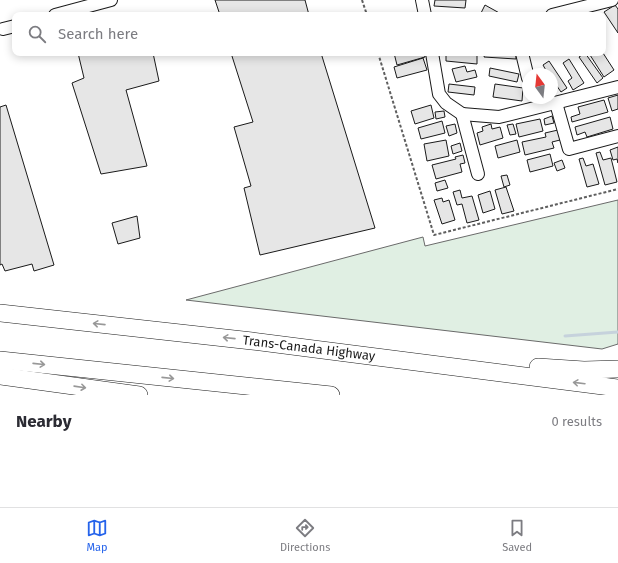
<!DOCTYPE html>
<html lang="en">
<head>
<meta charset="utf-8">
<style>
	:root { --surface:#fff; --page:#f7f7f7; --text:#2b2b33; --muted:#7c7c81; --line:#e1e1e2; --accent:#2563eb }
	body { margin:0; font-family:"Fira Sans",sans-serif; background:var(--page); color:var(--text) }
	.compass { position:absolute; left:522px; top:68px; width:36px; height:36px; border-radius:50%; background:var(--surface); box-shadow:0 2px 10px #0003; rotate:345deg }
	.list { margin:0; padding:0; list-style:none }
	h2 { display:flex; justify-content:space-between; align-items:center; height:52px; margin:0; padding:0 16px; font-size:17px }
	h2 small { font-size:13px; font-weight:400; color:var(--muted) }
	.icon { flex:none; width:22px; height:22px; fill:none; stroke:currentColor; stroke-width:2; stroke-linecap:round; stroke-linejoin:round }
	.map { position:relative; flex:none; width:618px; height:395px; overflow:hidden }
	.search { position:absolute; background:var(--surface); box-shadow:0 2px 10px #0003; left:12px; right:12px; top:12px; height:44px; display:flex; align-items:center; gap:10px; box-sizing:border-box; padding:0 14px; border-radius:8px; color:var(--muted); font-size:15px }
	.sheet { height:112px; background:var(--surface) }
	nav { display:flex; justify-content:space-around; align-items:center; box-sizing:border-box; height:56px; border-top:1px solid var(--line); background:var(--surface); font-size:11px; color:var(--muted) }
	nav a { display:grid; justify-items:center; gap:2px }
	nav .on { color:var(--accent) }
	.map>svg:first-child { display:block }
	.green { fill:#e0efe3; stroke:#6a6a6a }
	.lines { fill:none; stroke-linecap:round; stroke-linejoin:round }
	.stream { stroke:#c6d2dc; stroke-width:3 }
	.building { fill:#e6e6e6; stroke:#1a1a1a }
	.minor-casing { stroke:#1a1a1a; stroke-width:14 }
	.highway-casing { stroke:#1a1a1a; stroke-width:18 }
	.path { stroke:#5f5f5f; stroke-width:2; stroke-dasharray:3 2; stroke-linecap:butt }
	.minor { stroke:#fff; stroke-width:12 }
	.highway { stroke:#fff; stroke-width:17 }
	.oneway { stroke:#989898 }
	.labels { text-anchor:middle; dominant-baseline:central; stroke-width:3; stroke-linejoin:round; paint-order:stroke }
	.street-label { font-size:13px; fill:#1a1a1a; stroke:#fff }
</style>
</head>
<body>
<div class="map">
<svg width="618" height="395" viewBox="0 0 618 395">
	<rect width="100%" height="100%" fill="#fff"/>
	<path class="green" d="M618 200V344L602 349 186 300 423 237 425 246Z"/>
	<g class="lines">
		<path class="stream" d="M565 336 618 332"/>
	</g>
	<g class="building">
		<path d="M215 0H305L309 15H220Z"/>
		<path d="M435 0H466L465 8 434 6Z"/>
		<path d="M485 5 503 15H480Z"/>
		<path d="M615 5 618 9V33L604 12Z"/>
		<path d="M78 53H153L159 81 126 90 147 166 101 174 72 83 84 78Z"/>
		<path d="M231 53H321L375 228 260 255 244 188 251 186 234 127 253 122Z"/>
		<path d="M394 53H424L425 57 397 65Z"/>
		<path d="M446 53 477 55V64L446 61Z"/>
		<path d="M485 53H516V59L484 57Z"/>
		<path d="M585 53 603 78 597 83 579 57Z"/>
		<path d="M594 53H603L614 70 604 77 590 55Z"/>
		<path d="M423 58 427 70 397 78 394 67Z"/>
		<path d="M569 59 584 83 573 90 568 81 572 78 563 63Z"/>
		<path d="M549 61 567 88 561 92 552 79V74H548L543 65Z"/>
		<path d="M465 66 467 72 475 70 477 77 456 82 452 69Z"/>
		<path d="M490 68 519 74 517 82 489 76Z"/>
		<path d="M449 84 475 87 474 95 448 92Z"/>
		<path d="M495 84 523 88 522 101 493 97Z"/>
		<path d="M618 95V109L612 111 608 98Z"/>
		<path d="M604 100 608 112 572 122 571 117 580 114 578 107Z"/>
		<path d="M6 105 54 265 34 271 32 264 5 271 2 264 0 265V107Z"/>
		<path d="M431 105 434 118 415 124 411 111Z"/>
		<path d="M444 111 445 117 436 119 435 112Z"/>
		<path d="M552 116 554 123 545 125 544 119Z"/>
		<path d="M610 117 613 129 587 137 585 132 577 135 575 127Z"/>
		<path d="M540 119 543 131 519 137 516 124Z"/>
		<path d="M442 121 445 133 421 139 418 128Z"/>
		<path d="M455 124 457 133 449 136 446 126Z"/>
		<path d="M491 124 492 129 500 127 503 138 480 145 477 133 483 131 482 127Z"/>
		<path d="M513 124 516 134 510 135 507 125Z"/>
		<path d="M558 130 560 140 552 142 554 148 525 155 522 142 546 137 545 133Z"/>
		<path d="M446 140 449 156 427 161 424 144Z"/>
		<path d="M517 140 520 152 498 158 495 146Z"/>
		<path d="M460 143 462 151 453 154 451 146Z"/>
		<path d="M618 147V163L617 159 613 160 610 150Z"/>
		<path d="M600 152 603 160 611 158 617 182 605 185 596 153Z"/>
		<path d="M550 154 553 166 530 172 527 160Z"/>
		<path d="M463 155 465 163 460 164 462 172 436 179 432 165 456 159 455 157Z"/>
		<path d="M583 158 586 166 593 164 599 184 587 187 579 159Z"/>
		<path d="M562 160 565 168 557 171 554 163Z"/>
		<path d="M507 175 510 185 504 187 501 176Z"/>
		<path d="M445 180 448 188 437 191 435 183Z"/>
		<path d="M506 187 514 211 502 214 495 190Z"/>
		<path d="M460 190 462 198 472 196 479 220 467 223 462 204 457 205 453 192Z"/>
		<path d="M490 191 495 209 483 213 478 195Z"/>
		<path d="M442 198 443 202 449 200 455 220 442 224 434 200Z"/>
		<path d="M137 216 140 238 118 244 112 223Z"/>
	</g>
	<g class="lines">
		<defs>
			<g id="minor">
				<path d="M422 0 425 15"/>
				<path d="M55 15 111 0"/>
				<path d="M552 15 612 0"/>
				<path d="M3 29 15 26"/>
				<path d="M432 53 439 94 446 103 462 114"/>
				<path d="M522 53 528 78"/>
				<path d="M556 103 569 149 618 136"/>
				<path d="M462 114 499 117 618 87"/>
				<path d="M462 114 478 174"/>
			</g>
			<g id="highway">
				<path d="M0 313 252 341 618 388"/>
				<path d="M0 360 331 395"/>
				<path d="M538 367 584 370 618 369"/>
				<path d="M0 376 139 395"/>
			</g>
		</defs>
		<use href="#minor" class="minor-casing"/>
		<use href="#highway" class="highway-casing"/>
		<g class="path">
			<path d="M362 0 367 15"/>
			<path d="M378 53 434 235 618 189"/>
		</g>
		<use href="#minor" class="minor"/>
		<use href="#highway" class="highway"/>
	</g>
	<defs><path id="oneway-shaft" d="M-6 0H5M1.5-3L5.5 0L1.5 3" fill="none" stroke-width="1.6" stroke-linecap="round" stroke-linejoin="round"/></defs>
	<g class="oneway">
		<use href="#oneway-shaft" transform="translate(99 324) rotate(-174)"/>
		<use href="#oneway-shaft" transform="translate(229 338) rotate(-174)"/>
		<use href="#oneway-shaft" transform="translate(39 364) rotate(6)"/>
		<use href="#oneway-shaft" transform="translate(168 378) rotate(6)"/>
		<use href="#oneway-shaft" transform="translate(579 383) rotate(-173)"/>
		<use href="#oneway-shaft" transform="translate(80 387) rotate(8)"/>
	</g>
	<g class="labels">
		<g class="street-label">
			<text transform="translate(309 348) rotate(7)">Trans-Canada Highway</text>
		</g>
	</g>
</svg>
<svg class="compass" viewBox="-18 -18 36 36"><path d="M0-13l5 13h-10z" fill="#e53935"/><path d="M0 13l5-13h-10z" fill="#7c7c81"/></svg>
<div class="search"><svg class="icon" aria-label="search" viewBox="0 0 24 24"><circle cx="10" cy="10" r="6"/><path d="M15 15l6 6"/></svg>Search here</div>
</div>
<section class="sheet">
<h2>Nearby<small>0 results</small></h2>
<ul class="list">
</ul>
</section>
<nav>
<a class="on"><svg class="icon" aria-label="map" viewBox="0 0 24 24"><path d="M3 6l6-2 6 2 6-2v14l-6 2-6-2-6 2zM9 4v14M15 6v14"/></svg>Map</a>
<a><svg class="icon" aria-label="directions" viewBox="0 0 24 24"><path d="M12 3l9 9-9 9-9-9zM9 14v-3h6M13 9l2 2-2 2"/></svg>Directions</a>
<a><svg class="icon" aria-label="saved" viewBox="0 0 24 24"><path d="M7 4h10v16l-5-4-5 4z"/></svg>Saved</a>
</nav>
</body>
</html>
